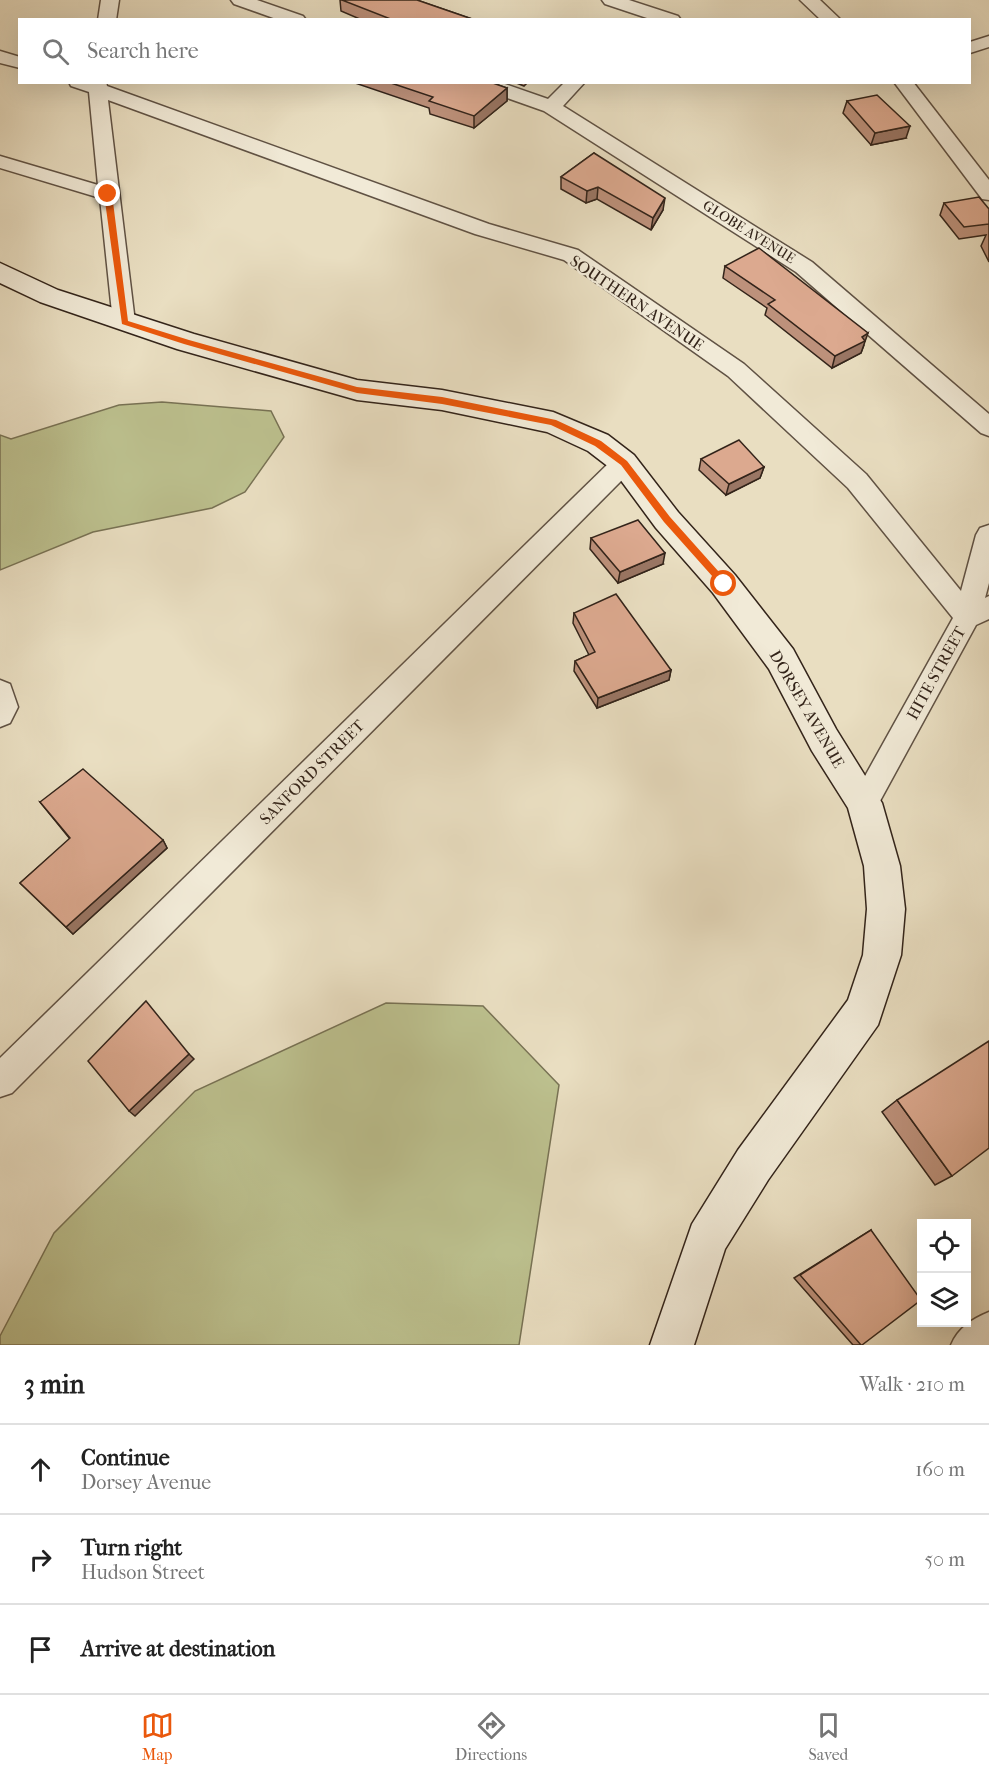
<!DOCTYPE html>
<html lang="en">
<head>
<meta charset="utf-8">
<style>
	:root { --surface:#fff; --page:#f2f2f2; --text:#222; --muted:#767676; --line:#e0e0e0; --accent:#ea580c }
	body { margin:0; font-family:"IM FELL French Canon",serif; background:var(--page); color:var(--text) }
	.controls { position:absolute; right:18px; bottom:18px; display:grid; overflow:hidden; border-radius:0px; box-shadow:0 6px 24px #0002 }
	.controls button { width:54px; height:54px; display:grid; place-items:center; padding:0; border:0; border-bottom:2px solid var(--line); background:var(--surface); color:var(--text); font:30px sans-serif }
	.stop { position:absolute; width:18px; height:18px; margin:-14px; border:4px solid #ea580c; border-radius:50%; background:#fff }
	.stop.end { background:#ea580c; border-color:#fff; box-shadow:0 2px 6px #0008 }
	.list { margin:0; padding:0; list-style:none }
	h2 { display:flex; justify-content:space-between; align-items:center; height:78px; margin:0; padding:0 24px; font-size:26px }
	h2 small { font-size:20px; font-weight:400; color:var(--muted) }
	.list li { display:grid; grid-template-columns:39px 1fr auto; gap:18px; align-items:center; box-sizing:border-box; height:90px; padding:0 24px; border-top:2px solid var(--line) }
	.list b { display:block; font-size:22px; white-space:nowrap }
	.list p { margin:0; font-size:20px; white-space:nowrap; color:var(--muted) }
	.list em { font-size:20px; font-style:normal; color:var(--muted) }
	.icon { flex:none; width:33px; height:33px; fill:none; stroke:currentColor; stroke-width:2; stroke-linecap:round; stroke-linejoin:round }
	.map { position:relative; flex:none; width:989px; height:1345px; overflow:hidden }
	.search { position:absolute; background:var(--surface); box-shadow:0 6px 24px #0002; left:18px; right:18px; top:18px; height:66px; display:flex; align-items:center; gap:15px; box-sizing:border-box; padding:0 21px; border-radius:0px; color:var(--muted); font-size:22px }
	.sheet { height:348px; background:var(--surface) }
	nav { display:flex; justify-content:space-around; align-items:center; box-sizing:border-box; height:84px; border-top:2px solid var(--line); background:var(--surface); font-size:16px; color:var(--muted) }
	nav a { display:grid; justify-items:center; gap:3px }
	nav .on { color:var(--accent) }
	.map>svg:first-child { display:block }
	.green { fill:#bcc08e; stroke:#787254; stroke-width:1.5 }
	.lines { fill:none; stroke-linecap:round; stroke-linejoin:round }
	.street-casing { stroke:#605244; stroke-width:3 }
	.secondary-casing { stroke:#33241a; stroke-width:3 }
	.street { fill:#f1ead7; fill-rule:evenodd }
	.secondary { fill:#f1ead7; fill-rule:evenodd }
	.wall { fill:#bd917b; stroke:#33241a; stroke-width:1.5 }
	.shaded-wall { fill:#9a7664; stroke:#33241a; stroke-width:1.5 }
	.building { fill:#dca98f; stroke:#33241a; stroke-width:1.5 }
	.route { fill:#ea580c }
	.labels { text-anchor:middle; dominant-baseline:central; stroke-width:4.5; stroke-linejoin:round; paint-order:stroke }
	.far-street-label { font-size:14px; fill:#33241a; stroke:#f1ead7 }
	.street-label { font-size:16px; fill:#33241a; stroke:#f1ead7 }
</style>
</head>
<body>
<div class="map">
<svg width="989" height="1345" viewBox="0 0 989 1345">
	<rect width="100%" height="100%" fill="#e9dec1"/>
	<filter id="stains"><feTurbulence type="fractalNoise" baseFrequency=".00333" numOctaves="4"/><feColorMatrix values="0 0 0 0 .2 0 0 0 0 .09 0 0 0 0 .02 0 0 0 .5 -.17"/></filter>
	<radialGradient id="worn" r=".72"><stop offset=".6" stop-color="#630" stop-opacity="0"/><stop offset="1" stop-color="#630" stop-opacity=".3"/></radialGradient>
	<g class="green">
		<path d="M162 402 271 411 284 437 245 492 212 508 93 532 0 570V435L11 439 119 405Z"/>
		<path d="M386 1003 483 1006 559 1085 519 1345H0V1336L54 1233 195 1091Z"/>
	</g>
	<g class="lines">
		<defs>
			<g id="street">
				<path d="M101 0H119L116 20H98Z"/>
				<path d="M231 0H257L303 16 306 20H279L234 4Z"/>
				<path d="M602 0H629L678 16 681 20H653L605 4Z"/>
				<path d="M800 0H820L841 20H821Z"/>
				<path d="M989 36V47L970 53V42Z"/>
				<path d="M0 51 20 57V68L0 63Z"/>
				<path d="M69 82H106L107 86 489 224 578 250 744 364 866 474 961 591 976 535 980 528 989 525V583L985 598 989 596V619L976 625 874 812 864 816 854 812 850 803 953 618 848 488 728 376 564 260 475 234 108 100 135 322 132 327 124 330 116 327 113 322 100 198 0 168V156L98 185 89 92 71 86Z"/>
				<path d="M471 82H499L548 99 565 82H585L563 106 812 262 989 414V436L981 433 796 272 544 111 473 86Z"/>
				<path d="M894 82H913L989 180V200L982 199Z"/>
				<path d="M624 454 633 457 636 463 633 469 12 1093 0 1097V1058L615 457Z"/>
				<path d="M0 680 10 684 18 707 10 723 0 727Z"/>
				<path d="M989 1312V1345H951C958 1328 972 1319 989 1312Z"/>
			</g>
			<path id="secondary" d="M0 263 58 290 194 334 357 380 442 390 553 412 608 435 634 455 678 512 735 575 793 649 836 729 882 803 900 866 905 909 901 955 878 1025 768 1180 725 1249 694 1345H650L692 1224 738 1150 848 1000 863 955 867 909 864 866 848 808 812 751 769 669 713 593 656 528 614 471 588 451 547 432 442 410 357 400 177 349 40 302 0 283Z"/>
		</defs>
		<use href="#street" class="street-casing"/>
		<use href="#secondary" class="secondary-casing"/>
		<use href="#street" class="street"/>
		<use href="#secondary" class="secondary"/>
	</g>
	<g class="wall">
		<path d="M340 0H417L475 20H362L341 11Z"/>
		<path d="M355 82H490L507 88V101L474 128 430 114 429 108 355 83Z"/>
		<path d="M514 82H528L524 86Z"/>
		<path d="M847 101 906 138 871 145 843 113Z"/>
		<path d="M594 153 663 210 651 230 597 199 586 203 561 189V177Z"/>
		<path d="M944 203 989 209V262L981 246 986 235 959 239 940 215Z"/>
		<path d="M725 266 864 345 861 353 832 368 765 315 767 308 723 278Z"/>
		<path d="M701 459 764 467 760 478 726 495 699 470Z"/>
		<path d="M591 538 663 564 618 583 590 549Z"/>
		<path d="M574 613 671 670 669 680 597 708 574 671 575 661 589 655 573 623Z"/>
		<path d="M40 802 163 840 167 848 73 934 20 883 70 839Z"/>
		<path d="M897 1100 952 1176 935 1185 882 1112Z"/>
		<path d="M871 1230 862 1345H853L794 1278Z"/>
	</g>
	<g class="shaded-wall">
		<path d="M507 88V101L474 128V116Z"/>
		<path d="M910 126 906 138 871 145 875 133Z"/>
		<path d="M598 187 597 199 586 203 587 191Z"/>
		<path d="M665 198 663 210 651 230 653 218Z"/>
		<path d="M868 333 861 353 832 368 835 356Z"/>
		<path d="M764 467 760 478 726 495 729 484Z"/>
		<path d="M665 553 663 564 618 583 620 572Z"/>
		<path d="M671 670 669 680 597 708 598 698Z"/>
		<path d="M163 840 167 848 73 934 66 927Z"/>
		<path d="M189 1054 194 1059 135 1116 129 1111Z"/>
	</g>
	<g class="building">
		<path d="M342 0H417L475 20H393Z"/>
		<path d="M388 82H490L507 88 474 116 429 101 433 97Z"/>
		<path d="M877 95 910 126 875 133 847 101Z"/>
		<path d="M594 153 665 198 653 218 598 187 587 191 561 177Z"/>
		<path d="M979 197 989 209V224L964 227 944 203Z"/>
		<path d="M759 248 868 333 862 337 865 341 835 356 768 304 775 300 725 266Z"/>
		<path d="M739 440 764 467 729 484 701 459Z"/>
		<path d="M638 520 665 553 620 572 591 538Z"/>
		<path d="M616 594 671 670 598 698 575 661 595 652 574 613Z"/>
		<path d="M83 769 163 840 66 927 20 883 70 838 40 802Z"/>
		<path d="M146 1001 189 1054 129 1111 88 1061Z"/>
		<path d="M989 1041V1148L952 1176 897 1100Z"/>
		<path d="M871 1230 921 1300 862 1345H861L800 1275Z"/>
	</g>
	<path class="route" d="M108 192 112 194 128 321 189 340 357 387 442 397 556 420 601 441 627 461 670 517 727 581V586H721L664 522 621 465 595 446 551 425 442 404 357 393 184 344 122 324 104 194Z"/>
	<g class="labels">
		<g class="far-street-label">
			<text transform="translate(749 232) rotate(32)">GLOBE AVENUE</text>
		</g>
		<g class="street-label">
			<text transform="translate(637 303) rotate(34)">SOUTHERN AVENUE</text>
			<text transform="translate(936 673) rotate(-61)">HITE STREET</text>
			<text transform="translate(807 709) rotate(60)">DORSEY AVENUE</text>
			<text transform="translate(312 772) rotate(-45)">SANFORD STREET</text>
		</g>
	</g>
	<rect width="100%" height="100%" filter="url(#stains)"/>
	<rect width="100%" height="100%" fill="url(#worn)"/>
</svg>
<div class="controls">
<button><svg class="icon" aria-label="locate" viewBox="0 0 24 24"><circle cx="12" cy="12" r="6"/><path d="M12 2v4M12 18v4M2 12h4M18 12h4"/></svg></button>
<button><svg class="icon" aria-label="layers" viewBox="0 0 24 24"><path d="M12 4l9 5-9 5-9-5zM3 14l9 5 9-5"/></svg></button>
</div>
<div class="stop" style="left:724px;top:584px"></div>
<div class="stop end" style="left:108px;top:194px"></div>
<div class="search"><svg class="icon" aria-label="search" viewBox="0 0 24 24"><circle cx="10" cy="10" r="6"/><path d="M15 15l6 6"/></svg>Search here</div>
</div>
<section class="sheet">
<h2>3 min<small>Walk · 210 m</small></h2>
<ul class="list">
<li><svg class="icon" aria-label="ahead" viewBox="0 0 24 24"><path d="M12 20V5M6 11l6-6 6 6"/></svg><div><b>Continue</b><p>Dorsey Avenue</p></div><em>160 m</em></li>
<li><svg class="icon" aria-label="right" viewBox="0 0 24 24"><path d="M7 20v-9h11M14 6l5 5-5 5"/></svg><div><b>Turn right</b><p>Hudson Street</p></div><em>50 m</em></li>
<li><svg class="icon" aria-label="arrive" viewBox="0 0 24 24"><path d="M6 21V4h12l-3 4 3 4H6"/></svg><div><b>Arrive at destination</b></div></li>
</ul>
</section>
<nav>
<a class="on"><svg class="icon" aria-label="map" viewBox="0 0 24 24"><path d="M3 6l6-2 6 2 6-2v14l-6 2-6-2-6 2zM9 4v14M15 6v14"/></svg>Map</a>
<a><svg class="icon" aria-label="directions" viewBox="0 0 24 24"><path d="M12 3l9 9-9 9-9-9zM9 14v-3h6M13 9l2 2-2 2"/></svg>Directions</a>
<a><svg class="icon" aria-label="saved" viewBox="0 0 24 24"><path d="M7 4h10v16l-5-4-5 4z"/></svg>Saved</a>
</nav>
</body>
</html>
